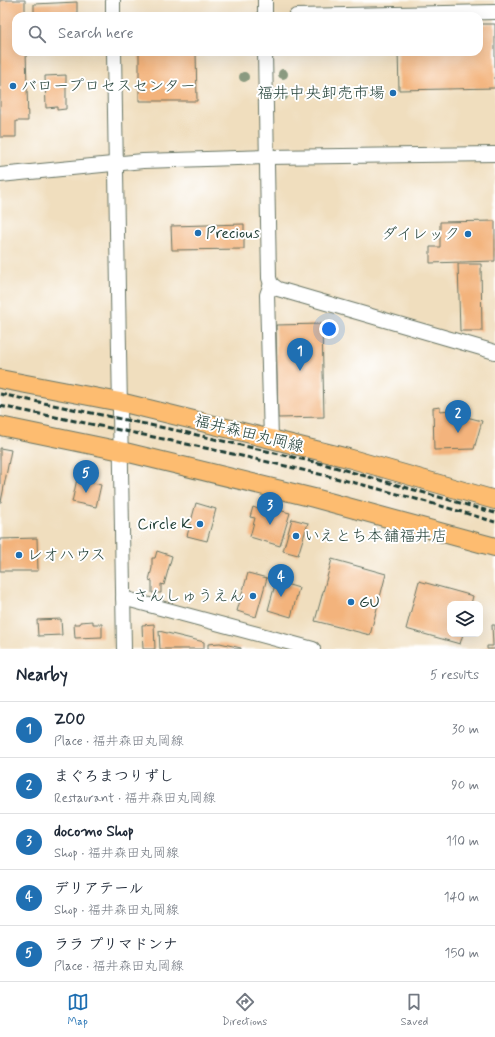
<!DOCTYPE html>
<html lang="en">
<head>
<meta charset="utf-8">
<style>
	:root { --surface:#fff; --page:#f2f2f3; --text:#1f2937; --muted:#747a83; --line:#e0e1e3; --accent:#1f6fb2 }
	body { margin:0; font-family:Mynerve,"Klee One",sans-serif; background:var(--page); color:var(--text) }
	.controls { position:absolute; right:12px; bottom:12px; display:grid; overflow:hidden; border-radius:8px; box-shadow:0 4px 16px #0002 }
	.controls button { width:36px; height:36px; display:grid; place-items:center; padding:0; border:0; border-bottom:1px solid var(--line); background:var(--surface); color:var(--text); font:20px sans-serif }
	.you { position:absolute; left:329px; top:329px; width:14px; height:14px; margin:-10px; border:3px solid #fff; border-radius:50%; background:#1a73e8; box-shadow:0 0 0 6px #1a73e833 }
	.badge { display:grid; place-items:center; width:26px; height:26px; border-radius:50%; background:var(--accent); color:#fff; font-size:13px; font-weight:700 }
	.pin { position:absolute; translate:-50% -33px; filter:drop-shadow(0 1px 2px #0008) }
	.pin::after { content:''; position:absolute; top:21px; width:14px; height:12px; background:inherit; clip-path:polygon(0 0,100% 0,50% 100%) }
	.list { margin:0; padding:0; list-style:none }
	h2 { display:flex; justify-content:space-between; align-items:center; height:52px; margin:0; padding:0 16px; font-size:17px }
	h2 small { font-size:13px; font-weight:400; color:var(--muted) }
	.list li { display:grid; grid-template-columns:26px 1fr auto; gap:12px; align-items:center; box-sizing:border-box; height:56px; padding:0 16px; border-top:1px solid var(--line) }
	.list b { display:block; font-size:15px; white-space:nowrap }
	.list p { margin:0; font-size:13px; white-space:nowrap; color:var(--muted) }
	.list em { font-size:13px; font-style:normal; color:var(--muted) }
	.icon { flex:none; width:22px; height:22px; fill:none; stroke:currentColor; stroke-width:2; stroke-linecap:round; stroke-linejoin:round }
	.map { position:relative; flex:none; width:495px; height:649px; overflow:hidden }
	.search { position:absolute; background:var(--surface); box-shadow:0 4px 16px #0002; left:12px; right:12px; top:12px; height:44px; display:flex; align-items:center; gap:10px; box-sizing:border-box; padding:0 14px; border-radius:12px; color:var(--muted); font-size:15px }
	.sheet { height:332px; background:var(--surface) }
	nav { display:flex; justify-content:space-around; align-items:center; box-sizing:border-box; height:56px; border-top:1px solid var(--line); background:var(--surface); font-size:11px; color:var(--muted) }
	nav a { display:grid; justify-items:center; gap:2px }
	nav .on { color:var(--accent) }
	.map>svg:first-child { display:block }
	.building { fill:#f3b37b }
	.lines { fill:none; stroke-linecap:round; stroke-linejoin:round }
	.minor-casing { stroke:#687564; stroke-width:16 }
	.major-casing { stroke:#687564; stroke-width:20 }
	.minor { stroke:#fff; stroke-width:14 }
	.major { stroke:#fdbc70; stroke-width:18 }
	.rail { stroke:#1f3d34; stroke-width:3; stroke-dasharray:6 3; stroke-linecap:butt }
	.tree { fill:#8a9a80 }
	.poi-dot { fill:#1f6fb2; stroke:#fff; stroke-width:1.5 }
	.labels { text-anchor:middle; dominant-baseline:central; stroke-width:4; stroke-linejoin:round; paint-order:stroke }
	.poi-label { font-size:16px; fill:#1f3d34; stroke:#fff; text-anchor:start }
	.street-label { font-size:16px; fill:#1f3d34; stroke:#fff }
</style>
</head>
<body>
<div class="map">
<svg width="495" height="649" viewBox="0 0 495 649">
	<rect width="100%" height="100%" fill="#fff"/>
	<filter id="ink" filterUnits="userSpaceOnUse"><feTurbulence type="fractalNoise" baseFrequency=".025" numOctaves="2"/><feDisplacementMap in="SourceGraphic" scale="8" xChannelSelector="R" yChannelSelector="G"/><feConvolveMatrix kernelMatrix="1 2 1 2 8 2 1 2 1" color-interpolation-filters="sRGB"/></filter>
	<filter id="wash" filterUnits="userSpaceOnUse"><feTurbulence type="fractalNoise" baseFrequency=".012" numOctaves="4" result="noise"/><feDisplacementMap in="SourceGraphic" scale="16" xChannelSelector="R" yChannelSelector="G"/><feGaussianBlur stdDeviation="0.9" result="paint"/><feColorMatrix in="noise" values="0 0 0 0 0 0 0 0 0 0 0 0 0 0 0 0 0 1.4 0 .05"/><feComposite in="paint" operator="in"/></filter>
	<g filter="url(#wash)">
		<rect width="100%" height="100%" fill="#f0debe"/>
		<g id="blocks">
			<g class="building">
				<path d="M0 0H25V16H16V52H26L28 121H16V137H0Z"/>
				<path d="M77 2V16H34V4Z"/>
				<path d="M479 24H495V88L399 90 398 52H479Z"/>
				<path d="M139 52H196L197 101H139Z"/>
				<path d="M66 75V109L57 110V107L46 108 45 76Z"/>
				<path d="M495 221V261L430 263V247H440V222Z"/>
				<path d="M244 224V249L172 250 171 226Z"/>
				<path d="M458 264H481L482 331H460Z"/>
				<path d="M322 324 324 417 278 418 276 325Z"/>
				<path d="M440 407V411L451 410V414H455L482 421 474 449 434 450 433 408Z"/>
				<path d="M0 448 11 450 1 502H0Z"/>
				<path d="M77 479 101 485 96 507 72 502Z"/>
				<path d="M196 503 216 509 207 541 187 536Z"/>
				<path d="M259 505 290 513 280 546 250 537 255 518 250 517 253 507 258 509Z"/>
				<path d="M292 519 308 523 298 555 283 551Z"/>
				<path d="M37 538 38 571H0V539Z"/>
				<path d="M157 551 172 556 164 585 161 584V593H152V581L149 580 152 568V558H155Z"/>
				<path d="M332 559 386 574 370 635 315 621Z"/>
				<path d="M248 573 267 578 256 617 237 611Z"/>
				<path d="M276 581 299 588 291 617 268 610Z"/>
				<path d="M419 581 473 596 471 604H450V634H463L460 644 406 629Z"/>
				<path d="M61 619 62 635 38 636 37 620Z"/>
				<path d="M93 621V624H102V637L75 638 74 624H80V622Z"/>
				<path d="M154 624 155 649H143L142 625Z"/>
				<path d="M492 625H495V649H487V646H493Z"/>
				<path d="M159 631 204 642V649H160Z"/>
				<path d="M220 643 241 648V649H208V644Z"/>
			</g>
		</g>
	</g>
	<g filter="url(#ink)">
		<use href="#blocks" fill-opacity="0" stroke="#687564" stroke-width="1"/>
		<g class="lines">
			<defs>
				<g id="minor">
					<path d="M113 0V16"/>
					<path d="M265 0V16"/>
					<path d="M296 16 495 12"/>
					<path d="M114 52 124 649"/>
					<path d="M265 52 269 278 271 284 278 289 495 352"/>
					<path d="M0 175 143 161 267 157 495 154"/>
					<path d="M271 439 267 295 271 284"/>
					<path d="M123 598 313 649"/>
				</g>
				<g id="major">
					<path d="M0 379 120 402 271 439 348 458 495 500"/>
					<path d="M0 426 121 451 314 498 495 547"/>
				</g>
			</defs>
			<use href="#minor" class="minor-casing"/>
			<use href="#major" class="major-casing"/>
			<use href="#minor" class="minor"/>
			<use href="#major" class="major"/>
			<g class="rail">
				<path d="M0 394 184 432 327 465 495 513"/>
				<path d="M0 406C166 439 333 472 495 522"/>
			</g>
		</g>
		<g class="tree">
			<circle cx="283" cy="74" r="5"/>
			<circle cx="244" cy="77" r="5"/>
			<circle cx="283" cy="96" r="5"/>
		</g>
	</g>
	<g class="poi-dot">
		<circle cx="13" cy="86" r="4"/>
		<circle cx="393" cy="93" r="4"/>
		<circle cx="198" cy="233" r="4"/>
		<circle cx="468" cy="234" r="4"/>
		<circle cx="200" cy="524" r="4"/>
		<circle cx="296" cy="536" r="4"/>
		<circle cx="19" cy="555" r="4"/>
		<circle cx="253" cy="596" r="4"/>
		<circle cx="351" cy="602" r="4"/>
	</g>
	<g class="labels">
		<g class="poi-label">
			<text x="21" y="86">バロープロセスセンター</text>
			<text x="385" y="93" text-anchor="end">福井中央卸売市場</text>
			<text x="206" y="233">Precious</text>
			<text x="460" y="234" text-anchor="end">ダイレック</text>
			<text x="192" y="524" text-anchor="end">Circle K</text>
			<text x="304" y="536">いえとち本舗福井店</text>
			<text x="27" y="555">レオハウス</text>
			<text x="245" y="596" text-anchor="end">さんしゅうえん</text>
			<text x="359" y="602">GU</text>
		</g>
		<g class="street-label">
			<text transform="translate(249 434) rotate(14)">福井森田丸岡線</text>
		</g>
	</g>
</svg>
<div class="controls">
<button><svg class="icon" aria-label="layers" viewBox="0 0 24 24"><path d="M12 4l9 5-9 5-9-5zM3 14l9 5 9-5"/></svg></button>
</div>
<div class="you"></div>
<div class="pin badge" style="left:300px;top:371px">1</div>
<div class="pin badge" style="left:458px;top:433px">2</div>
<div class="pin badge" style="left:270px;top:525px">3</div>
<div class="pin badge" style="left:281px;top:597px">4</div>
<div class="pin badge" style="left:86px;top:493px">5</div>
<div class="search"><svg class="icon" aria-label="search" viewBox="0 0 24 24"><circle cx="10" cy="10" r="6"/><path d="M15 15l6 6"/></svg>Search here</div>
</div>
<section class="sheet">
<h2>Nearby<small>5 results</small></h2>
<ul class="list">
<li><span class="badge">1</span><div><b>ZOO</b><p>Place · 福井森田丸岡線</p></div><em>30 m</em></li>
<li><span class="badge">2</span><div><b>まぐろまつりずし</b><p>Restaurant · 福井森田丸岡線</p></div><em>90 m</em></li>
<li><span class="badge">3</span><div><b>docomo Shop</b><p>Shop · 福井森田丸岡線</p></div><em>110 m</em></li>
<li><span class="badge">4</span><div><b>デリアテール</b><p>Shop · 福井森田丸岡線</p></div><em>140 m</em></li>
<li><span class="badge">5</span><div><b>ララ プリマドンナ</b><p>Place · 福井森田丸岡線</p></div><em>150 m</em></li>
</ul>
</section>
<nav>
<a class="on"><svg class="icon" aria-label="map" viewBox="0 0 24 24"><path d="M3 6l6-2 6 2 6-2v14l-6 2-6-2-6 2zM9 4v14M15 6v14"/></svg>Map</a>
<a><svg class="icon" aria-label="directions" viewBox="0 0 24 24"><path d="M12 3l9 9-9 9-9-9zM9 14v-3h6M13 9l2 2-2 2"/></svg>Directions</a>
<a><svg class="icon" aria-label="saved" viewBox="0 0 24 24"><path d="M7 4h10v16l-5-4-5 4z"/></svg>Saved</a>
</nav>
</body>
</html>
